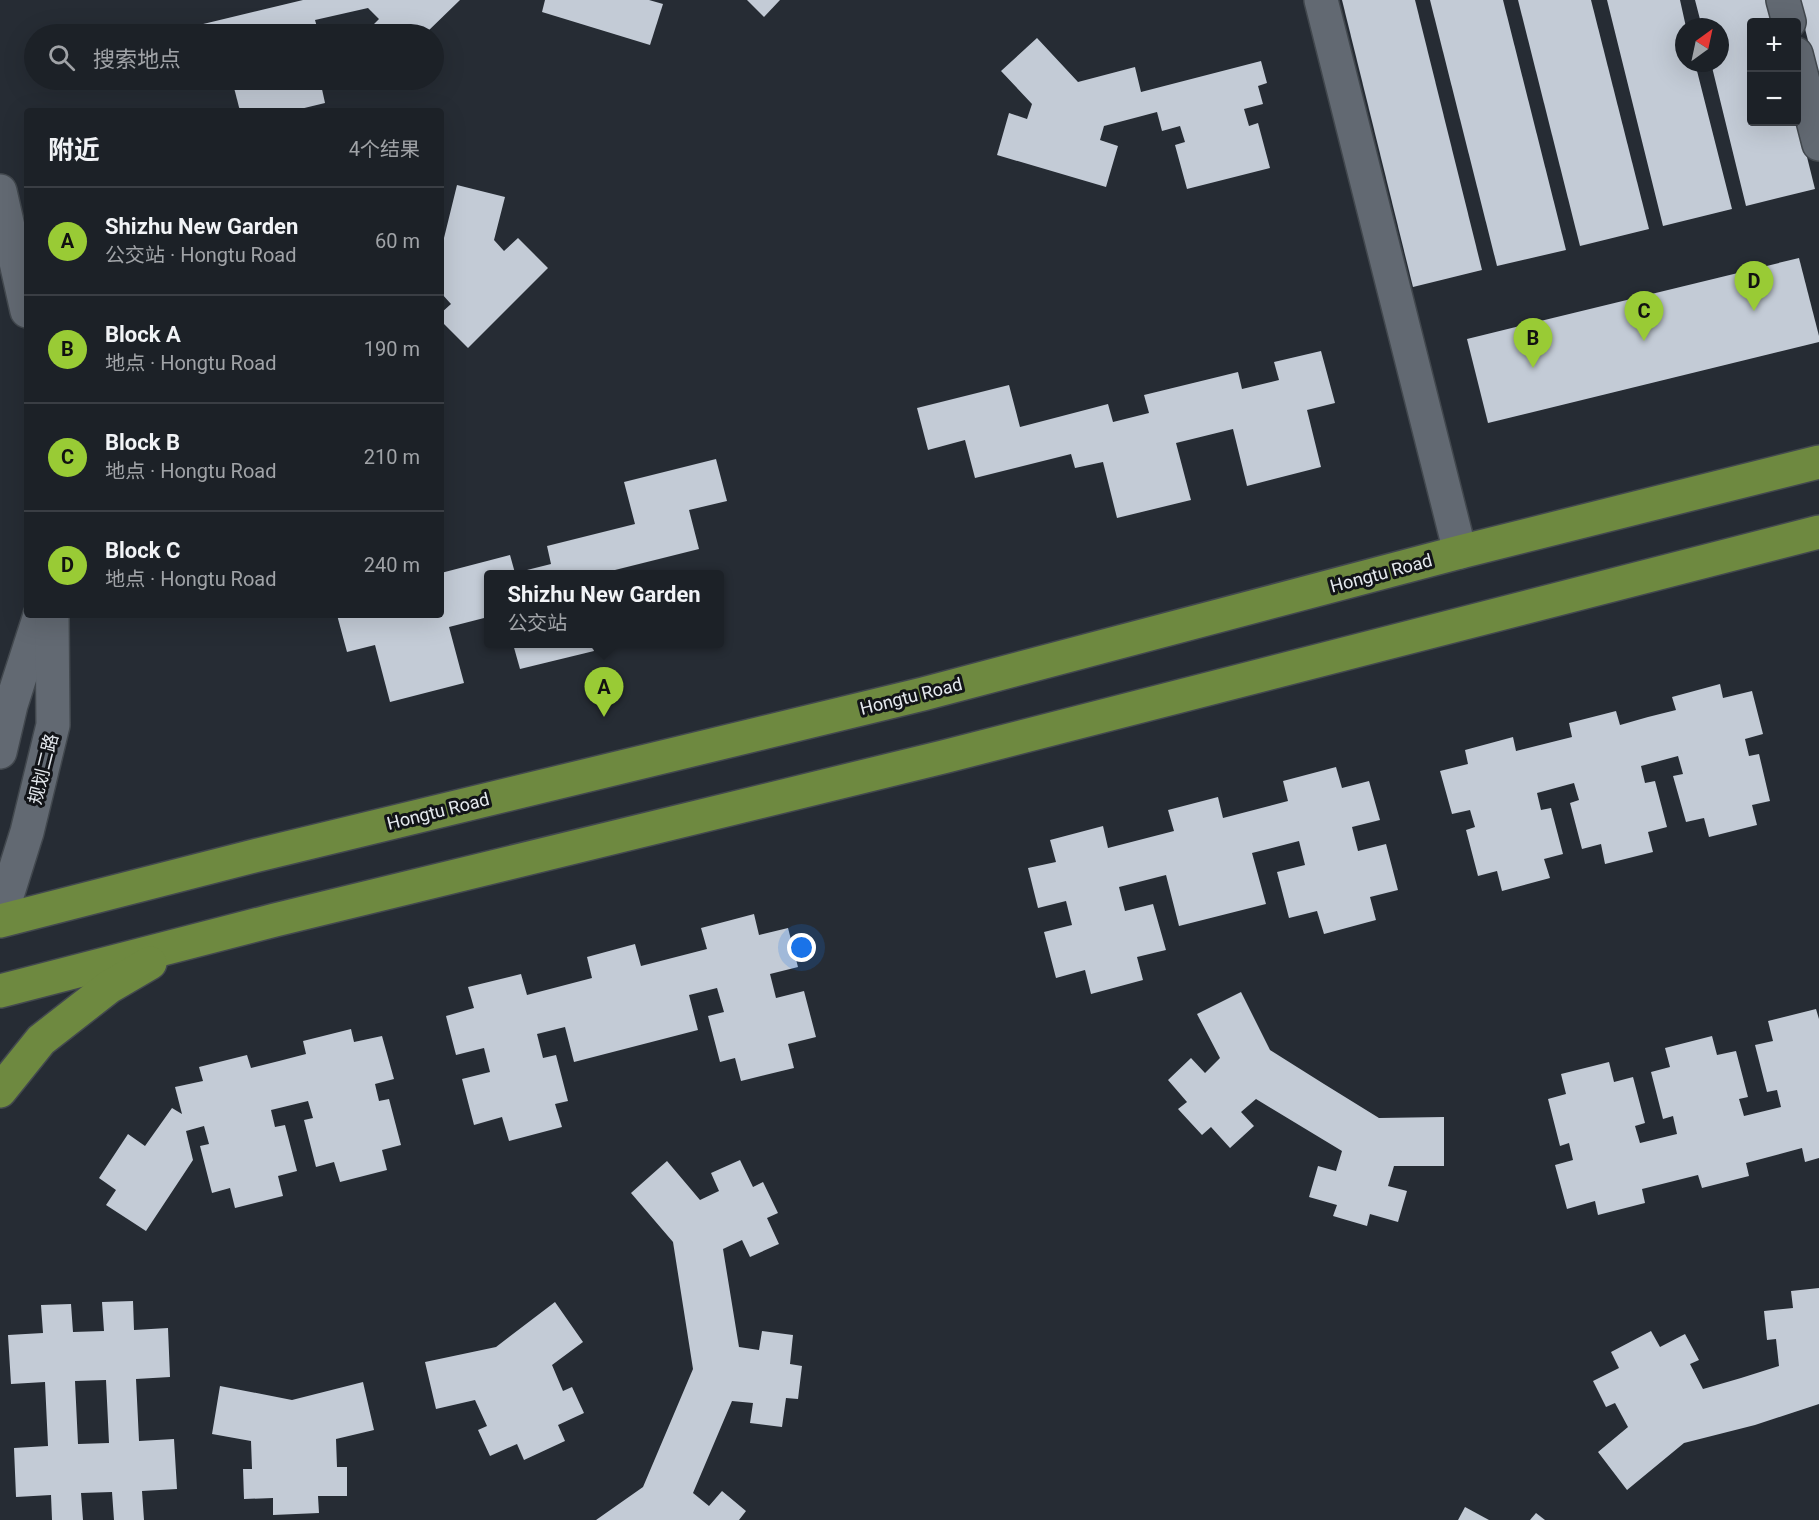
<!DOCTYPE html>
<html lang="zh">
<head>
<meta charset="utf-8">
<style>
	:root { --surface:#1c2127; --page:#25292f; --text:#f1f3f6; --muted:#a0a3a7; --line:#3a3e44; --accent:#99cb35 }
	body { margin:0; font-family:Roboto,"Noto Sans SC",sans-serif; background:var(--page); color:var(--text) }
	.controls { position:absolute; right:18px; top:18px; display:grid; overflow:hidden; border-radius:6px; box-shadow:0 6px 24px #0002 }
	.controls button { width:54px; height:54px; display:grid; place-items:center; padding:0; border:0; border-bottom:2px solid var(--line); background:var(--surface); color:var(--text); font:30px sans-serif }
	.compass { position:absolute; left:1675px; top:18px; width:54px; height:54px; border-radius:50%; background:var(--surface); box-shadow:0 6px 24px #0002; rotate:33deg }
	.you { position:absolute; left:802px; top:948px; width:21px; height:21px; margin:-15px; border:4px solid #fff; border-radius:50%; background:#1a73e8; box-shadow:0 0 0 9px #1a73e833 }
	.badge { display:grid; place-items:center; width:39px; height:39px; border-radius:50%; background:var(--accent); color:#111; font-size:20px; font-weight:700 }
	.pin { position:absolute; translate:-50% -50px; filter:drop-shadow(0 2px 3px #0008) }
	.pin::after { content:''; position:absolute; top:32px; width:21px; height:18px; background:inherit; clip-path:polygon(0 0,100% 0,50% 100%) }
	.popup { position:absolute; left:484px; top:570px; width:240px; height:78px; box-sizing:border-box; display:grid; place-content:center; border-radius:6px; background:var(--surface); filter:drop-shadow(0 2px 4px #0005); font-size:20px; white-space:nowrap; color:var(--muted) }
	.popup b { font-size:22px; color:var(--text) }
	.popup::after { content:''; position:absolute; left:50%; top:100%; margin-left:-12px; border:12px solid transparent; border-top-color:var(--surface) }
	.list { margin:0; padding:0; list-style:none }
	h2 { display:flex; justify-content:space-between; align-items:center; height:78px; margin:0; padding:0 24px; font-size:26px }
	h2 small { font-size:20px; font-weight:400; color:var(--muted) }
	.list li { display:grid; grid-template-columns:39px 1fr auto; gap:18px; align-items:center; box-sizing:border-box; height:108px; padding:0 24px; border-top:2px solid var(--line) }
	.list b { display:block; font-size:22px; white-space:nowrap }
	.list p { margin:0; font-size:20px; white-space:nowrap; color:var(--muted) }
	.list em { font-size:20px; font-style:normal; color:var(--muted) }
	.icon { flex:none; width:33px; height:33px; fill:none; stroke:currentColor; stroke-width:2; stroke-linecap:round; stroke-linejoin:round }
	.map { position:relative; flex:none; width:1819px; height:1520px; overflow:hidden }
	.search { position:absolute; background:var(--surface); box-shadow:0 6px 24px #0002; left:24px; top:24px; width:420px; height:66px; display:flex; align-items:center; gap:15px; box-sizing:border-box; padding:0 21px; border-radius:33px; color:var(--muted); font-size:22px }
	.panel { position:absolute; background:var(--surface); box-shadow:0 6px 24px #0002; left:24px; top:108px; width:420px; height:510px; border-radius:6px }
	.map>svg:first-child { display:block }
	.building { fill:#c3cbd6; fill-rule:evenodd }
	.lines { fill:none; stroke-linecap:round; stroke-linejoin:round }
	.minor-casing { stroke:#42484e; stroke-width:36 }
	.major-casing { stroke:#42484e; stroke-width:36 }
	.minor { stroke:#626972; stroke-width:33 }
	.major { stroke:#6e8940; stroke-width:33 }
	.labels { text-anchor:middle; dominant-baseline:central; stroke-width:6; stroke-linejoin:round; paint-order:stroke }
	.street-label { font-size:18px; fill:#e5e9ee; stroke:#121418 }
</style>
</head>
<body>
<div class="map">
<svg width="1819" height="1520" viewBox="0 0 1819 1520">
	<rect width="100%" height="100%" fill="#262c34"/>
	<g class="building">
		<path d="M303 0H460L425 34H367L365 33 379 19 368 8 315 20 319 34H201L199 25Z"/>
		<path d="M545 0H649L663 4 650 45 542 12Z"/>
		<path d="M747 0H780L764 17Z"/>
		<path d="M1342 0H1415L1482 270 1413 287Z"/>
		<path d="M1430 0H1503L1566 250 1497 266Z"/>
		<path d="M1518 0H1591L1649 229 1580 246Z"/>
		<path d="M1607 0H1680L1686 27H1684V63H1695L1732 209 1663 226Z"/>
		<path d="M1695 0H1768L1774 22H1752V122H1797V117L1815 189 1746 206 1711 63H1720V27H1702Z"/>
		<path d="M1798 0H1819V81H1818Z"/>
		<path d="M1037 38 1078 82 1135 67 1141 92 1261 61 1267 83 1258 86 1263 104 1244 109 1249 126 1258 123 1270 168 1187 189 1175 145 1185 142 1180 126 1162 131 1157 112 1104 126 1100 140 1118 146 1106 187 997 155 1009 113 1027 119 1032 104 1001 71Z"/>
		<path d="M232 80H320L325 103 292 111H240Z"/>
		<path d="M457 185 505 197 494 240 504 251 518 238 548 268 468 348 441 321V313L451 304 441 293V243L443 242Z"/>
		<path d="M1799 258 1819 336V342L1488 423 1467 339Z"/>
		<path d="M1321 351 1335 403 1307 410 1321 467 1247 486 1233 429 1176 443 1191 500 1117 518 1103 462 1075 468 1071 454 975 478 965 440 928 450 917 408 1009 385 1020 427 1108 404 1113 422 1149 413 1144 395 1238 372 1242 389 1279 380 1274 362Z"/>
		<path d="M716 459 727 501 689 510 699 549 603 573 604 574H488V617L449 627 464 683 390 702 375 645 347 652 337 615H441V573L510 555 515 573 551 564 547 546 635 524 624 482Z"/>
		<path d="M513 644H592L594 651 520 669Z"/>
		<path d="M1720 684 1723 698 1752 691 1763 734 1745 739 1749 756 1759 754 1770 801 1752 805 1757 825 1709 837 1704 818 1686 822 1673 776 1683 774 1678 756 1641 766 1645 783 1655 781 1667 827 1648 832 1653 852 1605 864 1601 844 1582 849 1570 803 1579 800 1574 783 1537 793 1541 810 1551 808 1563 854 1544 859 1550 878 1502 891 1497 871 1478 876 1466 830 1475 827 1470 810 1452 814 1440 771 1468 764 1465 750 1513 737 1516 751 1572 737 1569 723 1616 711 1620 725 1648 717 1676 710 1672 697Z"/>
		<path d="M1336 767 1342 788 1369 781 1380 820 1352 827 1358 851 1386 844 1398 890 1370 897 1376 920 1324 934 1317 911 1289 918 1277 872 1305 865 1299 841 1252 853 1266 904 1179 926 1166 875 1119 887 1125 911 1153 904 1166 950 1137 957 1143 980 1091 994 1085 970 1056 978 1044 932 1072 925 1066 901 1038 908 1028 868 1056 862 1050 840 1103 826 1108 848 1174 831 1168 810 1218 797 1223 818 1288 801 1283 781Z"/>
		<path d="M754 914 759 935 788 928 798 967 770 974 776 998 804 991 816 1037 788 1044 794 1068 741 1081 735 1058 720 1062 708 1016 724 1012 717 988 689 995 698 1030 574 1062 565 1027 537 1034 543 1058 556 1055 568 1101 555 1104 562 1127 509 1141 502 1117 474 1125 462 1079 490 1072 484 1048 456 1055 446 1016 474 1008 468 987 521 974 527 995 592 978 587 957 635 944 641 966 707 949 701 928Z"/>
		<path d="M1241 992 1270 1050 1324 1084 1379 1118 1444 1117V1166H1394L1388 1186 1407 1191 1398 1222 1370 1214 1367 1226 1333 1216 1337 1205 1309 1197 1318 1166 1336 1171 1342 1151 1256 1099 1241 1112 1254 1126 1230 1148 1211 1127 1202 1135 1178 1109 1187 1102 1168 1080 1191 1058 1205 1073 1220 1058 1197 1014Z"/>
		<path d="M1816 1009 1819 1019V1158L1805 1162 1802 1148 1746 1163 1749 1176 1702 1188 1698 1175 1642 1189 1645 1203 1598 1215 1595 1201 1567 1209 1555 1165 1573 1160 1569 1143 1560 1146 1548 1099 1566 1094 1561 1074 1609 1062 1614 1082 1633 1077 1645 1123 1635 1126 1640 1143 1677 1134 1673 1116 1663 1119 1651 1072 1670 1067 1665 1048 1712 1036 1717 1055 1736 1051 1748 1097 1739 1099 1744 1116 1781 1107 1777 1090 1767 1092 1755 1045 1773 1041 1768 1021Z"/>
		<path d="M351 1029 354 1042 382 1036 394 1079 375 1084 379 1101 389 1099 401 1145 382 1150 387 1170 340 1182 334 1162 316 1167 304 1120 313 1118 308 1101 271 1110 275 1127 285 1125 297 1171 278 1176 283 1196 235 1208 230 1188 212 1193 200 1146 209 1144 204 1126 186 1131 193 1160 146 1231 106 1205 116 1190 99 1178 128 1134 145 1146 172 1108 182 1114 175 1087 203 1081 199 1067 247 1055 251 1068 279 1061 306 1054 303 1041Z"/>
		<path d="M740 1160 753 1187 763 1182 778 1213 767 1218 779 1244 750 1257 742 1240 723 1249 739 1347 759 1350 762 1331 793 1335 790 1364 802 1366 798 1399 786 1398 782 1427 750 1423 753 1403 732 1401 693 1493 709 1506 722 1491 746 1511 739 1520H596L643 1487 693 1369 673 1242 631 1193 667 1161 700 1200 719 1191 711 1173Z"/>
		<path d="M1819 1288V1404L1755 1425 1684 1443 1627 1490 1598 1452 1628 1427 1615 1403 1606 1407 1593 1381 1619 1368 1611 1352 1651 1331 1660 1347 1685 1334 1699 1360 1690 1364 1703 1389 1741 1378 1779 1366 1776 1339 1767 1340 1764 1311 1793 1308 1791 1291Z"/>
		<path d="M133 1301 134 1330 168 1328 170 1377 136 1379 139 1441 174 1439 177 1489 142 1491 144 1520H114L112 1492 81 1493 83 1520H52L51 1495 16 1497 14 1448 48 1446 45 1382 11 1384 8 1335 43 1333 41 1305 71 1304 73 1332 104 1331 102 1302ZM106 1380 109 1443 78 1444 75 1381Z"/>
		<path d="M555 1302 583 1342 552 1365 563 1391 572 1387 584 1413 558 1425 565 1441 524 1460 517 1444 490 1456 478 1430 487 1426 475 1400 436 1409 425 1362 496 1347Z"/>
		<path d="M363 1382 374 1430 336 1439 337 1467H347V1496H318L319 1513 273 1515V1498L244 1499 243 1469H252L251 1441 212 1434 220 1386 292 1400Z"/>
		<path d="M1465 1507 1489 1520H1458Z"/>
		<path d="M1536 1513 1545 1520H1530Z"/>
	</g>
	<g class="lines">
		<defs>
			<g id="minor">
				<path d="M1321 0 1460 552"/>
				<path d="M1783 0 1789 22"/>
				<path d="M1796 54 1819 144"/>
				<path d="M0 191 27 311"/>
				<path d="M0 752 11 705 40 615"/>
				<path d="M0 918 27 832 53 725 52 615"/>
			</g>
			<g id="major">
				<path d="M0 921 258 855 923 694 1460 552 1819 462"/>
				<path d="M0 991 275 920 943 757 1819 532"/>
				<path d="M0 1091 41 1040 109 987 150 963"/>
			</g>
		</defs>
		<use href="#minor" class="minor-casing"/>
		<use href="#major" class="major-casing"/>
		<use href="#minor" class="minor"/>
		<use href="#major" class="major"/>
	</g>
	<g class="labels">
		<g class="street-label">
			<text transform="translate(1381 573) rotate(-15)">Hongtu Road</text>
			<text transform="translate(911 696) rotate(-14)">Hongtu Road</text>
			<text transform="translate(43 769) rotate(-76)">规划二路</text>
			<text transform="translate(438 811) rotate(-14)">Hongtu Road</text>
		</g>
	</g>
</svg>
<div class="controls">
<button>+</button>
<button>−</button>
</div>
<svg class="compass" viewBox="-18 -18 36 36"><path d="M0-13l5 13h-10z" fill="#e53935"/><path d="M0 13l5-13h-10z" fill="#a0a3a7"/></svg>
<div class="you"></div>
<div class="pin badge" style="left:604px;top:717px">A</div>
<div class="popup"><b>Shizhu New Garden</b>公交站</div>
<div class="pin badge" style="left:1533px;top:368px">B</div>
<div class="pin badge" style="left:1644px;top:341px">C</div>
<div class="pin badge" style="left:1754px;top:311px">D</div>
<div class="search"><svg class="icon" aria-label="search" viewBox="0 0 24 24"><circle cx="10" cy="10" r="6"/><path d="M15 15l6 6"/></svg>搜索地点</div>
<section class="panel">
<h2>附近<small>4个结果</small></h2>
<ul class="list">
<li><span class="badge">A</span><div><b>Shizhu New Garden</b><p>公交站 · Hongtu Road</p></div><em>60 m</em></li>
<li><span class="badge">B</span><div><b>Block A</b><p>地点 · Hongtu Road</p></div><em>190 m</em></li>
<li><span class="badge">C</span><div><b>Block B</b><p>地点 · Hongtu Road</p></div><em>210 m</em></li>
<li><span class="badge">D</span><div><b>Block C</b><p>地点 · Hongtu Road</p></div><em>240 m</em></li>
</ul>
</section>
</div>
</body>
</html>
